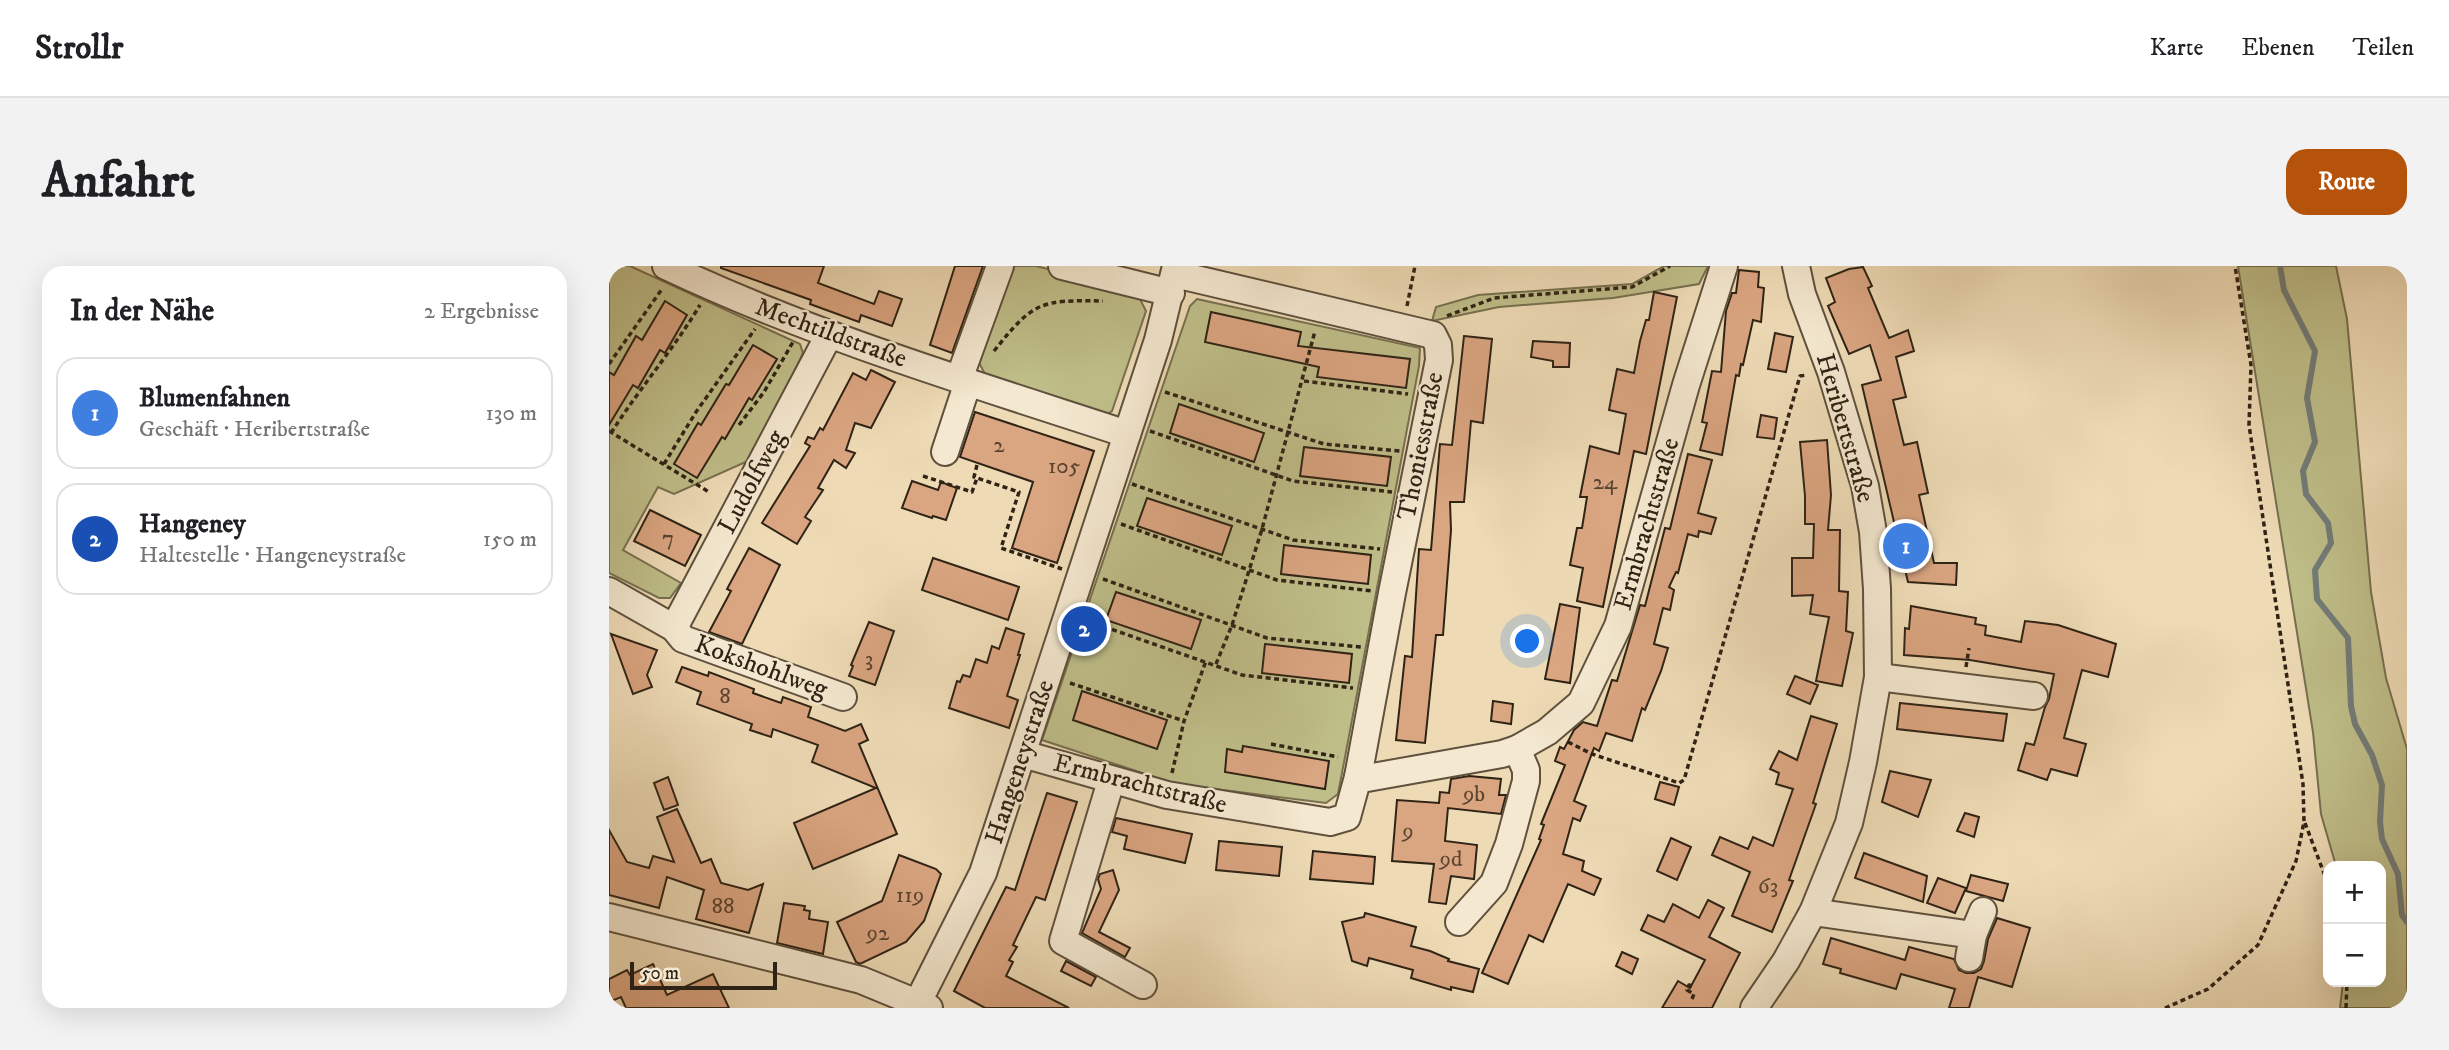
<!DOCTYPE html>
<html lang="de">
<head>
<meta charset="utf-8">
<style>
	:root { --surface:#fff; --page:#f2f2f2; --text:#202124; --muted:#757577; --line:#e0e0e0; --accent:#b45309 }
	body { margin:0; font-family:"IM FELL DW Pica",serif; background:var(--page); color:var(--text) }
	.controls { position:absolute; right:21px; bottom:21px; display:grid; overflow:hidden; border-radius:14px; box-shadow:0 7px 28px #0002 }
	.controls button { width:63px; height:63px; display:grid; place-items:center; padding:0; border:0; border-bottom:2px solid var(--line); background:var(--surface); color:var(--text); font:35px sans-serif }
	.scale { position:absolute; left:21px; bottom:18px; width:147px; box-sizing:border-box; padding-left:7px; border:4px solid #2f2315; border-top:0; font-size:19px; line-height:24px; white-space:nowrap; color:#2f2315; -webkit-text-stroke:5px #f4e8d0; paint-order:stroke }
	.you { position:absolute; left:919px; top:376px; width:24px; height:24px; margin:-18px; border:5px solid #fff; border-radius:50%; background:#1a73e8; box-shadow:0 0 0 10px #1a73e833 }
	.badge { display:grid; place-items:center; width:46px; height:46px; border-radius:50%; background:var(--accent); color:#fff; font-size:23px; font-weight:700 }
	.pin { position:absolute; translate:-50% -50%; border:4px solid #fff; box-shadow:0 2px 7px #0006 }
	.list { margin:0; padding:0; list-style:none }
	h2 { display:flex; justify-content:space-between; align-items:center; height:91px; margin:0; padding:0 28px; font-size:30px }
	h2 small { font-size:23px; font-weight:400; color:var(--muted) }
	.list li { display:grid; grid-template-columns:46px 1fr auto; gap:21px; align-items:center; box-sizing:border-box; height:112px; margin:0 14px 14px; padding:0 14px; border:2px solid var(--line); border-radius:21px }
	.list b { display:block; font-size:26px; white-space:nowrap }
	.list p { margin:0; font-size:23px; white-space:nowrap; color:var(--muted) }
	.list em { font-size:23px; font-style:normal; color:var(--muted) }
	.map { position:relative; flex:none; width:1798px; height:742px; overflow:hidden; border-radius:21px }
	header { display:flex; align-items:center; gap:42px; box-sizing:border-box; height:98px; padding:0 35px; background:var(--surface); border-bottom:2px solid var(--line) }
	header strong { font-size:33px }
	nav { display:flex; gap:38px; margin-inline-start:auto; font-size:24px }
	.intro { display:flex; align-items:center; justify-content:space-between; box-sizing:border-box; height:168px; padding:0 42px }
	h1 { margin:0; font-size:49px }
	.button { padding:18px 32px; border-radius:21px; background:var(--accent); color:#fff; font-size:24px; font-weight:700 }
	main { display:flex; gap:42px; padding:0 42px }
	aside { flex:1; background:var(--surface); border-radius:21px; box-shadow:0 7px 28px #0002 }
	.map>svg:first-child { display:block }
	.green { fill:#bfbe89; stroke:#77704f; stroke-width:2 }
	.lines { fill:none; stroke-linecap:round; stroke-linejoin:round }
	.stream { stroke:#737c78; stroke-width:6 }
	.building { fill:#daa581; stroke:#2f2315; stroke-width:2 }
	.minor-casing { stroke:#5f513d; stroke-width:30 }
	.path { stroke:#2f2315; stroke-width:3.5; stroke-dasharray:5 3.5; stroke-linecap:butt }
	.minor { stroke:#f4e8d0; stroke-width:26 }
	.labels { text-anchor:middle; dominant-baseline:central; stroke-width:5; stroke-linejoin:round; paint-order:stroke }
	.number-label { font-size:23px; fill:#5a4430 }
	.street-label { font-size:26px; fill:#2f2315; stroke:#f4e8d0 }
</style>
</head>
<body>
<header>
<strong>Strollr</strong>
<nav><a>Karte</a><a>Ebenen</a><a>Teilen</a></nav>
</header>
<div class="intro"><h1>Anfahrt</h1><a class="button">Route</a></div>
<main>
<aside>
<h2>In der Nähe<small>2 Ergebnisse</small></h2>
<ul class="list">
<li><span class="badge" style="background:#3f7fe0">1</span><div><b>Blumenfahnen</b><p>Geschäft · Heribertstraße</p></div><em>130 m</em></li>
<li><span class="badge" style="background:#1a4fb4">2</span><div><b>Hangeney</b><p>Haltestelle · Hangeneystraße</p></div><em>150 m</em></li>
</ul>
</aside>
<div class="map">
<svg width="1798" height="742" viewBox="0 0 1798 742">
	<rect width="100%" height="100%" fill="#eedbb6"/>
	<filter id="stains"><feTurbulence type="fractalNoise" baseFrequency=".00286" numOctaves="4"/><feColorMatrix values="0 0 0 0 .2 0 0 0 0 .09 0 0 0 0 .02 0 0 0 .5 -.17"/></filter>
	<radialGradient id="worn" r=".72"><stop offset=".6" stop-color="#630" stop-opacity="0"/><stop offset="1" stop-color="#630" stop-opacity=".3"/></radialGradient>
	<g class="green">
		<path d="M0 0H21L191 78 194 87 148 191 65 228 49 221 14 284 72 317 61 332H50L0 307Z"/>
		<path d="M397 0H427L527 25 537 45 503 145 498 148 378 112 365 87Z"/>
		<path d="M1055 0H1099L1090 18 1004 32 890 41 823 55 827 41 869 29 1023 18Z"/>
		<path d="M1629 0H1727L1738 53 1762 326 1777 412 1798 483V742H1731L1734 716H1772V600H1727L1712 548 1704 466Z"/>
		<path d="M588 33 811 82 810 100 729 528 717 537 567 518 433 474 581 40Z"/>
	</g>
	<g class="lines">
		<path class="stream" d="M1671 0 1675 24 1706 85 1698 132 1706 176 1694 205 1697 228 1719 257 1722 277 1706 304 1708 333 1739 372 1742 440 1746 458 1763 489 1773 519 1771 556 1773 573 1789 608 1793 649 1798 656"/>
	</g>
	<g class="building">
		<path d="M112 0H215L209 17 265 38 270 25 293 33 283 60 252 49 250 56 201 38 202 34 112 2Z"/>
		<path d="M346 0H374L343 87 321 79Z"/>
		<path d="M1254 1 1263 20 1259 22 1280 72 1299 64 1305 85 1287 91 1297 131 1284 134 1295 179 1308 176 1319 227 1310 229 1325 297H1348L1347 319 1299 316 1253 119 1272 114 1261 79 1240 88 1219 40 1226 36 1217 12 1240 3Z"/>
		<path d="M1130 4 1150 6 1149 21 1155 22 1152 56 1144 54 1134 99 1132 98 1130 110 1127 109 1113 189 1091 184 1098 157 1093 156 1103 105 1112 106 1117 45 1123 27H1127Z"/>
		<path d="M1045 26 1068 31 1037 188 1025 185 994 341 968 335 974 302 961 299 968 262H973L978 231H971L981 180 1010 188 1017 148 1000 144 1008 103 1025 107 1031 75 1037 54H1040Z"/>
		<path d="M56 35 78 49 56 87 51 84 29 122 24 119 0 159V106L5 109 27 70 33 74Z"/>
		<path d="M602 46 692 66 689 80 801 93 797 122 708 111 710 101 596 76Z"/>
		<path d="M1166 67 1184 71 1177 106 1159 103Z"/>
		<path d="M855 70 883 73 874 157 862 155 855 236H841L842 264 834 369H827L816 477 787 474 796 390 803 391 810 283 822 284 831 178 843 179Z"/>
		<path d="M924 75 961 77 960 101H944V95L922 91Z"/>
		<path d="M144 79 168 93 143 134 140 132 116 173 113 171 88 212 65 198 89 157 92 159 117 118 120 119Z"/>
		<path d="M262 104 286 116 262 162 246 157 237 184 246 187 237 202 225 194 209 222 214 224 196 251 202 255 188 278 153 257 201 180 196 177 199 171 205 173 211 162 214 164 244 107 257 114Z"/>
		<path d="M570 138 655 167 645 196 561 167Z"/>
		<path d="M366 146 485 185 448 297 403 282 424 216 351 191Z"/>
		<path d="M1152 149 1168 152 1165 173 1148 171Z"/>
		<path d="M1218 174 1222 229 1219 264H1231L1230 325 1239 326 1237 365 1244 367 1233 420 1207 415 1220 351 1201 348 1204 329 1183 330V292H1204L1205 258H1196V230L1191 176Z"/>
		<path d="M695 181 782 191 778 220 691 210Z"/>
		<path d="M1079 188 1103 194 1089 247 1107 252 1102 268 1090 265 1089 271 1079 268 1069 307 1067 306 1060 321 1065 324 1061 344 1054 342 1045 378 1059 382 1052 405 1036 444 1033 442 1023 475 997 467 990 485 985 482 965 535 977 540 971 555 964 552 954 588 975 595 973 605 992 613 985 629 959 618 934 676 920 669 899 718 873 707 932 574 930 573 935 559 932 558 956 499 946 495 951 481 955 483 965 464 974 456 988 460 1003 414 1008 415 1031 339 1036 340 1056 262 1061 263Z"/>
		<path d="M303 215 329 224 332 216 348 222 337 254 324 250 323 252 293 242Z"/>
		<path d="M538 232 623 260 613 289 528 260Z"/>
		<path d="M41 244 92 269 76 300 25 275Z"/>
		<path d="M675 279 762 289 759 318 672 308Z"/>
		<path d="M140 282 171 299 133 378 100 366 122 325 118 323Z"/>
		<path d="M324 292 410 321 399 354 313 324Z"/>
		<path d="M507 326 592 354 582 383 497 354Z"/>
		<path d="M951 338 971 342 961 417 936 413Z"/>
		<path d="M1302 340 1367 352 1366 358 1377 360 1376 369 1412 376 1416 355 1449 359 1507 378 1499 411 1473 404 1455 472 1477 478 1468 510 1442 503 1438 514 1409 504 1417 477 1425 479 1436 441 1440 433 1445 408 1361 394 1295 389 1296 362 1300 363Z"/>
		<path d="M260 356 285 365 266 419 240 410 244 400 242 399Z"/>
		<path d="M397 362 415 368 409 389H411L398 430 409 434 400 462 340 442 348 415 351 416 354 409 361 411 367 393 378 397 383 380 390 383Z"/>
		<path d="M2 368 48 384 38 409 43 421 24 428Z"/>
		<path d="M656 378 743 388 740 417 653 407Z"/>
		<path d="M73 401 99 410 100 406 145 423 144 427 172 437 174 431 202 441 199 451 236 465 252 458 259 474 250 478 288 568 204 603 185 557 267 522 203 496 209 479 164 463 162 471 141 464 143 458 88 438 92 426 67 416Z"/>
		<path d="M1186 410 1209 419 1201 438 1178 428Z"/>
		<path d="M473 425 558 454 548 483 464 454Z"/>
		<path d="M884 435 904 438 902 458 882 455Z"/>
		<path d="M1291 437 1398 448 1394 475 1288 463Z"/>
		<path d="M1202 450 1228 458 1204 537 1207 538 1180 614 1184 615 1163 666 1123 650 1141 606 1103 589 1111 571 1139 583 1144 571 1164 580 1184 523 1167 518 1170 507 1161 503 1170 485 1188 494Z"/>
		<path d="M634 480 720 495 716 523 616 506 618 483 633 486Z"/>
		<path d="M1281 505 1322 514 1309 551 1273 536Z"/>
		<path d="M860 510 892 513 890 529H897L892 548 839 542 836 575 868 579 865 613 842 610 837 638 820 636 825 598 783 595 788 534 830 537 831 526 840 527 842 513Z"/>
		<path d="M59 511 69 539 55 544 45 517Z"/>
		<path d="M1051 516 1070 521 1065 539 1046 533Z"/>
		<path d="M438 527 468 536 436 634 427 631 404 679 408 681 400 694 404 696 397 710 460 742H376L345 725 397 621 406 624Z"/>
		<path d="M68 543 92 597 102 593 112 617 139 624 154 618 140 667 87 653 95 624 58 611 50 642 0 629V564L18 596 40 602 44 590 65 596 48 551Z"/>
		<path d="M1356 547 1370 551 1365 571 1348 565Z"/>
		<path d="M507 552 583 568 576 597 515 583 518 570 503 566Z"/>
		<path d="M1062 572 1082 581 1068 614 1048 605Z"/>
		<path d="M610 575 673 581 670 610 607 604Z"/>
		<path d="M704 585 766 591 764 618 701 613Z"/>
		<path d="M1255 587 1318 610 1314 636 1246 612Z"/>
		<path d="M290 589 327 603 332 608 315 655 297 676 251 698 247 696 228 656 273 635Z"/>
		<path d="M504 604 510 624 490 666 521 682 516 691 473 667 492 623 489 613 491 608Z"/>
		<path d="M1362 609 1399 618 1394 635 1357 625Z"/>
		<path d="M1329 612 1357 622 1346 647 1318 637Z"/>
		<path d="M1099 634 1115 642 1100 671 1131 687 1103 742H1053L1069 715 1081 722 1096 694 1032 664 1039 649 1055 656 1064 638 1090 652Z"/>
		<path d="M175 637 196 640 195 644 201 645 200 653 219 656 214 688 168 677Z"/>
		<path d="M756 647 807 661 802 680 821 685 840 693 839 695 870 703 864 726 842 721V724L802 712 804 704 760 692 758 700 743 695 733 656 755 651Z"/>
		<path d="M1388 652 1421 662 1403 721 1369 711 1360 742H1340L1346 723 1292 708 1287 723 1231 707 1232 703 1214 698 1222 672 1296 694 1300 681 1345 693 1350 704 1357 707H1365L1372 703 1375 695 1379 673Z"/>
		<path d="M1013 686 1029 693 1023 708 1007 700Z"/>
		<path d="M457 695 487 711 482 720 452 705Z"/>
		<path d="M44 698 58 729 104 708 120 742H17L12 731 0 736V713L18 704 21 709Z"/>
	</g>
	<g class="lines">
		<defs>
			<g id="minor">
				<path d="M57 0C205 70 362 117 518 168"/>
				<path d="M453 0 562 27"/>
				<path d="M566 8 824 69 829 79 830 94 783 327 749 511"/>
				<path d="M350 113 391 0"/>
				<path d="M336 186 359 116"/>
				<path d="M0 325 65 362 74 373 234 431"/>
				<path d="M65 362 220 69"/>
				<path d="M1269 411 1425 430"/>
				<path d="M414 488 558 529 721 556 738 551 749 511 758 512 893 488 908 483 938 466 972 437 1009 360 1077 119 1115 0"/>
				<path d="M502 515 454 675 534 719"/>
				<path d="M1204 646 1364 669 1360 692"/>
				<path d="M0 651 252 714 320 742"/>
				<path d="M850 656 885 617 900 578 917 515V504L908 483"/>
				<path d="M1364 669 1374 645"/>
				<path d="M306 742 374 607 549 74 567 0"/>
				<path d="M1145 742 1177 695 1204 646 1240 557 1254 496 1269 411 1268 323 1264 266 1256 220 1222 106 1193 28 1187 0"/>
			</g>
		</defs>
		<use href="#minor" class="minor-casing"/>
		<g class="path">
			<path d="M798 40 806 0"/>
			<path d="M838 50 885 32 1023 21 1061 0"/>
			<path d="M385 85C425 35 431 34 494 35"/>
			<path d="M0 98 53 23"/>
			<path d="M695 115 799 128"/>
			<path d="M556 126 715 178 791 185"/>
			<path d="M130 159 155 126 184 76"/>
			<path d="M0 165 100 226"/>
			<path d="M541 165 684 215 783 226"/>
			<path d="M2 167C30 123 64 84 91 39"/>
			<path d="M55 198 87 146 146 63"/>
			<path d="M368 199 365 211 410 226 392 282 453 303"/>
			<path d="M314 210 363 226 368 212"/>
			<path d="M523 218 684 274 771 283"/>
			<path d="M512 258 668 314 763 325"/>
			<path d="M494 313 658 372 752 381"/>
			<path d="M479 355 633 409 744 422"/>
			<path d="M607 398 623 359 653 263 706 65"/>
			<path d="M1357 401 1360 382"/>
			<path d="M461 417 575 455"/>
			<path d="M959 476 983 488 1070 517 1075 514 1191 110 1198 109"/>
			<path d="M662 478 729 491"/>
			<path d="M563 507 575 455 597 395"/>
			<path d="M1696 557 1719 618"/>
			<path d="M1083 733 1085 728 1078 724 1080 719 1083 720"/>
			<path d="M1556 742 1599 723 1649 679 1687 595 1695 556 1694 518 1640 159 1642 99 1626 0"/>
			<path d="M1737 742 1738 716"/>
		</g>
		<use href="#minor" class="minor"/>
	</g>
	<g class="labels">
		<g class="number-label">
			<text x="390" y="179">2</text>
			<text x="455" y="200">105</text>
			<text x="996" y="216">24</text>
			<text x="59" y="272">7</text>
			<text x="260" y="393">3</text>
			<text x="116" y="430">8</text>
			<text x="865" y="528">9b</text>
			<text x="799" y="565">9</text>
			<text x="842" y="593">9d</text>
			<text x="1159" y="620">63</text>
			<text x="301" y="629">119</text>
			<text x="114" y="640">88</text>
			<text x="269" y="667">92</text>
		</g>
		<g class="street-label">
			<text transform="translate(222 67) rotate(20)">Mechtildstraße</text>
			<text transform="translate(1236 162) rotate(74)">Heribertstraße</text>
			<text transform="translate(812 180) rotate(-79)">Thoniesstraße</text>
			<text transform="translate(143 216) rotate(-62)">Ludolfweg</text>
			<text transform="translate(1038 258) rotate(-74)">Ermbrachtstraße</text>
			<text transform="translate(152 401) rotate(20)">Kokshohlweg</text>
			<text transform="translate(411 496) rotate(-72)">Hangeneystraße</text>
			<text transform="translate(531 518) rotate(14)">Ermbrachtstraße</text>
		</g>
	</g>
	<rect width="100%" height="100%" filter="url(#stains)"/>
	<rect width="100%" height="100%" fill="url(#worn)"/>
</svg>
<div class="controls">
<button>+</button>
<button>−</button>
</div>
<div class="scale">50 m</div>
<div class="you"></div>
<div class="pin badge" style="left:1297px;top:280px;background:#3f7fe0">1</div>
<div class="pin badge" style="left:475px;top:363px;background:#1a4fb4">2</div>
</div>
</main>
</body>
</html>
